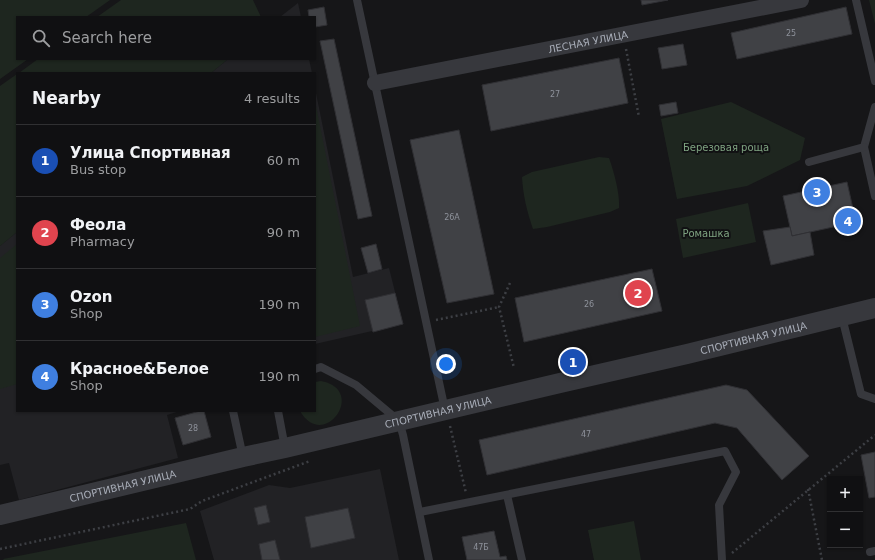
<!DOCTYPE html>
<html lang="en">
<head>
<meta charset="utf-8">
<style>
	:root { --surface:#101012; --page:#19191b; --text:#f1f3f6; --muted:#9c9d9f; --line:#303032; --accent:#7c3aed }
	body { margin:0; font-family:"DejaVu Sans",sans-serif; background:var(--page); color:var(--text) }
	.controls { position:absolute; right:12px; bottom:12px; display:grid; overflow:hidden; border-radius:0px; box-shadow:0 1px 3px #0004 }
	.controls button { width:36px; height:36px; display:grid; place-items:center; padding:0; border:0; border-bottom:1px solid var(--line); background:var(--surface); color:var(--text); font:20px sans-serif }
	.you { position:absolute; left:446px; top:364px; width:14px; height:14px; margin:-10px; border:3px solid #fff; border-radius:50%; background:#1a73e8; box-shadow:0 0 0 6px #1a73e833 }
	.badge { display:grid; place-items:center; width:26px; height:26px; border-radius:50%; background:var(--accent); color:#fff; font-size:13px; font-weight:700 }
	.pin { position:absolute; translate:-50% -50%; border:2px solid #fff; box-shadow:0 1px 4px #0006 }
	.list { margin:0; padding:0; list-style:none }
	h2 { display:flex; justify-content:space-between; align-items:center; height:52px; margin:0; padding:0 16px; font-size:17px }
	h2 small { font-size:13px; font-weight:400; color:var(--muted) }
	.list li { display:grid; grid-template-columns:26px 1fr auto; gap:12px; align-items:center; box-sizing:border-box; height:72px; padding:0 16px; border-top:1px solid var(--line) }
	.list b { display:block; font-size:15px; white-space:nowrap }
	.list p { margin:0; font-size:13px; white-space:nowrap; color:var(--muted) }
	.list em { font-size:13px; font-style:normal; color:var(--muted) }
	.icon { flex:none; width:22px; height:22px; fill:none; stroke:currentColor; stroke-width:2; stroke-linecap:round; stroke-linejoin:round }
	.map { position:relative; flex:none; width:875px; height:560px; overflow:hidden }
	.search { position:absolute; background:var(--surface); box-shadow:0 1px 3px #0004; left:16px; top:16px; width:300px; height:44px; display:flex; align-items:center; gap:10px; box-sizing:border-box; padding:0 14px; border-radius:0px; color:var(--muted); font-size:15px }
	.panel { position:absolute; background:var(--surface); box-shadow:0 1px 3px #0004; left:16px; top:72px; width:300px; height:340px; border-radius:0px }
	.map>svg:first-child { display:block }
	.built { fill:#222225 }
	.green { fill:#1e261f }
	.building { fill:#404145; stroke:#303034 }
	.lines { fill:none; stroke-linecap:round; stroke-linejoin:round }
	.path { stroke:#3d3f44; stroke-width:2.5; stroke-dasharray:2 3; stroke-linecap:butt }
	.service { stroke:#37383d; stroke-width:8 }
	.minor { stroke:#37383d; stroke-width:16 }
	.tertiary { stroke:#37383d; stroke-width:20 }
	.labels { text-anchor:middle; dominant-baseline:central; stroke-width:4; stroke-linejoin:round; paint-order:stroke }
	.number-label { font-size:8px; fill:#8e929b }
	.street-label { font-size:10px; fill:#a8adb8; stroke:#111113 }
	.park-label { font-size:10px; fill:#7fa381; stroke:#111113 }
</style>
</head>
<body>
<div class="map">
<svg width="875" height="560" viewBox="0 0 875 560">
	<rect width="100%" height="100%" fill="#161618"/>
	<g class="built">
		<path d="M298 3 301 17H280Z"/>
		<path d="M228 59H309L312 73H211Z"/>
		<path d="M315 88 353 277 389 268 403 324 315 344Z"/>
		<path d="M17 232V411H180L167 415 178 458 19 500 9 463 0 465V246Z"/>
		<path d="M380 469 399 560H214L200 511 269 485 290 488Z"/>
	</g>
	<g class="green">
		<path d="M0 0H110L86 17H17V59H28L0 79Z"/>
		<path d="M121 0H253L261 17H97Z"/>
		<path d="M869 0H875V24Z"/>
		<path d="M38 59H228L211 73H19Z"/>
		<path d="M17 74V232L0 246V86Z"/>
		<path d="M315 101 360 326 315 337Z"/>
		<path d="M731 102 805 138 800 160 747 186 677 199 661 119Z"/>
		<path d="M599 157 609 158C614 172 620 194 619 208L610 212 547 227 533 229C527 212 523 195 522 177L532 172Z"/>
		<path d="M748 203 756 242 683 258 676 219Z"/>
		<path d="M17 244V384L0 389V258Z"/>
		<path d="M321 381C368 390 324 452 300 411H315V382Z"/>
		<path d="M634 521 641 560H594L588 530Z"/>
		<path d="M186 523 196 560H4L3 559Z"/>
	</g>
	<g class="building">
		<path d="M641 0H668L642 5Z"/>
		<path d="M324 7 327 25 315 27V17H309L308 10Z"/>
		<path d="M846 7 852 34 737 59 731 33Z"/>
		<path d="M334 39 372 216 358 219 320 41Z"/>
		<path d="M683 44 687 65 662 69 658 48Z"/>
		<path d="M619 58 628 103 491 131 482 85Z"/>
		<path d="M676 102 678 113 661 116 659 105Z"/>
		<path d="M459 130 494 294 447 303 410 140Z"/>
		<path d="M847 182 856 222 792 236 783 196Z"/>
		<path d="M790 227 792 236 810 232 814 255 771 265 763 231Z"/>
		<path d="M376 244 382 269 368 273 361 248Z"/>
		<path d="M652 269 662 311 524 342 515 298Z"/>
		<path d="M395 293 403 324 373 332 365 300Z"/>
		<path d="M726 385 747 390 809 456 782 480 737 428 715 423 487 475 479 440Z"/>
		<path d="M200 411H204L211 437 183 445 175 418Z"/>
		<path d="M875 452V497L869 498 861 455Z"/>
		<path d="M266 505 270 522 258 525 254 508Z"/>
		<path d="M348 508 355 538 311 548 305 517Z"/>
		<path d="M494 531 500 557 506 556 507 560H467L462 537Z"/>
		<path d="M275 540 280 560H262L259 544Z"/>
	</g>
	<g class="lines">
		<g class="path">
			<path d="M626 49 639 117"/>
			<path d="M510 283 499 307 514 368"/>
			<path d="M436 320 499 307"/>
			<path d="M450 426 466 493"/>
			<path d="M808 489 822 560"/>
			<path d="M0 549 190 509 202 501 310 461"/>
			<path d="M732 553 875 435"/>
		</g>
		<g class="service">
			<path d="M357 0 445 410"/>
			<path d="M856 0 875 81"/>
			<path d="M875 107 864 147 875 196"/>
			<path d="M809 162 864 147"/>
			<path d="M842 317 861 394 875 399"/>
			<path d="M315 369 321 367 356 385 399 421 403 435 429 560"/>
			<path d="M233 411 243 457"/>
			<path d="M278 411 285 448"/>
			<path d="M507 495 522 560"/>
			<path d="M420 512 725 451 736 472 719 505 722 560"/>
			<path d="M870 552 875 551"/>
		</g>
		<path class="minor" id="s1" d="M375 83 801 0"/>
		<path class="tertiary" id="s2" d="M0 515 243 457 285 448 560 383 687 354 875 308"/>
	</g>
	<g class="labels">
		<g class="number-label">
			<text x="791" y="33">25</text>
			<text x="555" y="94">27</text>
			<text x="452" y="217">26А</text>
			<text x="589" y="304">26</text>
			<text x="193" y="428">28</text>
			<text x="586" y="434">47</text>
			<text x="481" y="547">47Б</text>
		</g>
		<g class="street-label">
			<text stroke="none"><textPath href="#s1" startOffset="217">ЛЕСНАЯ УЛИЦА</textPath></text>
			<text stroke="none"><textPath href="#s2" startOffset="774">СПОРТИВНАЯ УЛИЦА</textPath></text>
			<text stroke="none"><textPath href="#s2" startOffset="450">СПОРТИВНАЯ УЛИЦА</textPath></text>
			<text stroke="none"><textPath href="#s2" startOffset="126">СПОРТИВНАЯ УЛИЦА</textPath></text>
		</g>
		<g class="park-label">
			<text x="726" y="147">Березовая роща</text>
			<text x="706" y="233">Ромашка</text>
		</g>
	</g>
</svg>
<div class="controls">
<button>+</button>
<button>−</button>
</div>
<div class="you"></div>
<div class="pin badge" style="left:573px;top:362px;background:#1a4fb4">1</div>
<div class="pin badge" style="left:638px;top:293px;background:#e0444e">2</div>
<div class="pin badge" style="left:817px;top:192px;background:#3f7fe0">3</div>
<div class="pin badge" style="left:848px;top:221px;background:#3f7fe0">4</div>
<div class="search"><svg class="icon" aria-label="search" viewBox="0 0 24 24"><circle cx="10" cy="10" r="6"/><path d="M15 15l6 6"/></svg>Search here</div>
<section class="panel">
<h2>Nearby<small>4 results</small></h2>
<ul class="list">
<li><span class="badge" style="background:#1a4fb4">1</span><div><b>Улица Спортивная</b><p>Bus stop</p></div><em>60 m</em></li>
<li><span class="badge" style="background:#e0444e">2</span><div><b>Феола</b><p>Pharmacy</p></div><em>90 m</em></li>
<li><span class="badge" style="background:#3f7fe0">3</span><div><b>Ozon</b><p>Shop</p></div><em>190 m</em></li>
<li><span class="badge" style="background:#3f7fe0">4</span><div><b>Красное&amp;Белое</b><p>Shop</p></div><em>190 m</em></li>
</ul>
</section>
</div>
</body>
</html>
